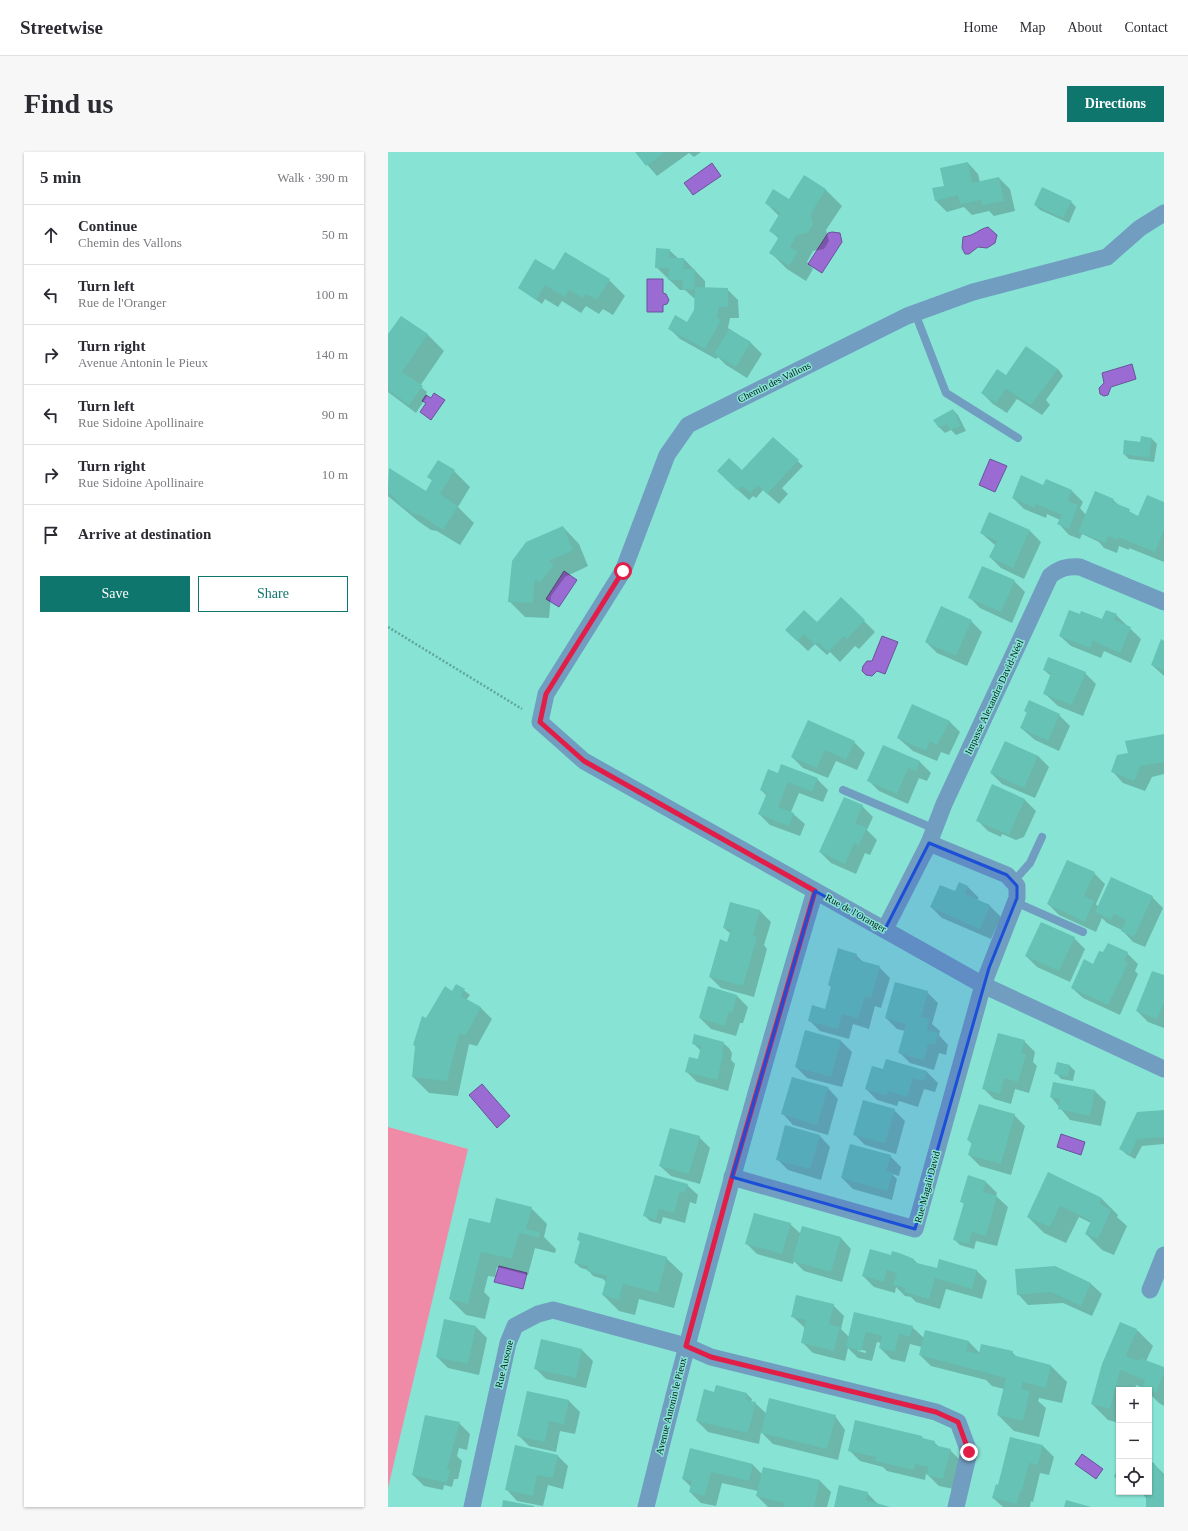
<!DOCTYPE html>
<html lang="en">
<head>
<meta charset="utf-8">
<style>
	:root { --surface:#fff; --page:#f7f7f7; --text:#2b2b33; --muted:#7c7c81; --line:#e1e1e2; --accent:#0f766e }
	body { margin:0; font-family:Georgia,serif; background:var(--page); color:var(--text) }
	.controls { position:absolute; right:12px; bottom:12px; display:grid; overflow:hidden; border-radius:0px; box-shadow:0 1px 3px #0004 }
	.controls button { width:36px; height:36px; display:grid; place-items:center; padding:0; border:0; border-bottom:1px solid var(--line); background:var(--surface); color:var(--text); font:20px sans-serif }
	.stop { position:absolute; width:12px; height:12px; margin:-9px; border:3px solid #e11d48; border-radius:50%; background:#fff }
	.stop.end { background:#e11d48; border-color:#fff; box-shadow:0 1px 4px #0008 }
	.list { margin:0; padding:0; list-style:none }
	h2 { display:flex; justify-content:space-between; align-items:center; height:52px; margin:0; padding:0 16px; font-size:17px }
	h2 small { font-size:13px; font-weight:400; color:var(--muted) }
	.list li { display:grid; grid-template-columns:26px 1fr auto; gap:12px; align-items:center; box-sizing:border-box; height:60px; padding:0 16px; border-top:1px solid var(--line) }
	.list b { display:block; font-size:15px; white-space:nowrap }
	.list p { margin:0; font-size:13px; white-space:nowrap; color:var(--muted) }
	.list em { font-size:13px; font-style:normal; color:var(--muted) }
	.actions { display:flex; gap:8px; padding:12px 16px }
	.actions a { flex:1; padding:9px 0; border:1px solid var(--accent); border-radius:0px; text-align:center; font-size:14px; color:var(--accent) }
	.actions .main { background:var(--accent); color:#fff }
	.icon { flex:none; width:22px; height:22px; fill:none; stroke:currentColor; stroke-width:2; stroke-linecap:round; stroke-linejoin:round }
	.map { position:relative; flex:none; width:776px; height:1355px; overflow:hidden; border-radius:0px }
	header { display:flex; align-items:center; gap:24px; box-sizing:border-box; height:56px; padding:0 20px; background:var(--surface); border-bottom:1px solid var(--line) }
	header strong { font-size:19px }
	nav { display:flex; gap:22px; margin-inline-start:auto; font-size:14px }
	.intro { display:flex; align-items:center; justify-content:space-between; box-sizing:border-box; height:96px; padding:0 24px }
	h1 { margin:0; font-size:28px }
	.button { padding:10px 18px; border-radius:0px; background:var(--accent); color:#fff; font-size:14px; font-weight:700 }
	main { display:flex; gap:24px; padding:0 24px }
	aside { flex:1; background:var(--surface); border-radius:0px; box-shadow:0 1px 3px #0004 }
	.map>svg:first-child { display:block }
	.green { fill:#f08ba7 }
	.water { fill:#996bd3; stroke:#6b539b }
	.shadow { fill:#0003; fill-rule:evenodd }
	.building { fill:#65c2b4 }
	.lines { fill:none; stroke-linecap:round; stroke-linejoin:round }
	.path { stroke:#5da69a; stroke-width:2.5; stroke-dasharray:2 2; stroke-linecap:butt }
	.lane { stroke:#709dc0; stroke-width:8 }
	.street { stroke:#709dc0; stroke-width:17 }
	.route { stroke:#e11d48; stroke-width:5 }
	.marked { fill:#1d4ed8; fill-opacity:0.2; stroke:#1d4ed8; stroke-width:3; stroke-linejoin:round }
	.labels { text-anchor:middle; dominant-baseline:central; stroke-width:3; stroke-linejoin:round; paint-order:stroke }
	.street-label { font-size:10px; fill:#001b17; stroke:#87e4d5 }
</style>
</head>
<body>
<header>
<strong>Streetwise</strong>
<nav><a>Home</a><a>Map</a><a>About</a><a>Contact</a></nav>
</header>
<div class="intro"><h1>Find us</h1><a class="button">Directions</a></div>
<main>
<aside>
<h2>5 min<small>Walk · 390 m</small></h2>
<ul class="list">
<li><svg class="icon" aria-label="ahead" viewBox="0 0 24 24"><path d="M12 20V5M6 11l6-6 6 6"/></svg><div><b>Continue</b><p>Chemin des Vallons</p></div><em>50 m</em></li>
<li><svg class="icon" aria-label="left" viewBox="0 0 24 24"><path d="M17 20v-9H6M10 6l-5 5 5 5"/></svg><div><b>Turn left</b><p>Rue de l'Oranger</p></div><em>100 m</em></li>
<li><svg class="icon" aria-label="right" viewBox="0 0 24 24"><path d="M7 20v-9h11M14 6l5 5-5 5"/></svg><div><b>Turn right</b><p>Avenue Antonin le Pieux</p></div><em>140 m</em></li>
<li><svg class="icon" aria-label="left" viewBox="0 0 24 24"><path d="M17 20v-9H6M10 6l-5 5 5 5"/></svg><div><b>Turn left</b><p>Rue Sidoine Apollinaire</p></div><em>90 m</em></li>
<li><svg class="icon" aria-label="right" viewBox="0 0 24 24"><path d="M7 20v-9h11M14 6l5 5-5 5"/></svg><div><b>Turn right</b><p>Rue Sidoine Apollinaire</p></div><em>10 m</em></li>
<li><svg class="icon" aria-label="arrive" viewBox="0 0 24 24"><path d="M6 21V4h12l-3 4 3 4H6"/></svg><div><b>Arrive at destination</b></div></li>
</ul>
<div class="actions"><a class="main">Save</a><a>Share</a></div>
</aside>
<div class="map">
<svg width="776" height="1355" viewBox="0 0 776 1355">
	<rect width="100%" height="100%" fill="#87e4d5"/>
	<path class="green" d="M0 975 80 997 0 1336Z"/>
	<g class="water">
		<path d="M324 11 333 24 305 43 296 31Z"/>
		<path d="M600 75 609 83 607 91 599 96 590 95 581 102H577L574 96 575 85C588 83 589 78 600 75Z"/>
		<path d="M444 80 452 81 454 90 434 121 420 112 440 81Z"/>
		<path d="M259 127H275V141L278 142 281 148 279 152 275 153V160H259Z"/>
		<path d="M744 212 748 227 723 235 720 243 716 244 712 242 711 236 716 231 714 221Z"/>
		<path d="M46 241 57 248 43 268 32 260 38 251 34 249 38 243 43 246Z"/>
		<path d="M602 307 619 314 607 340 591 333Z"/>
		<path d="M176 419 189 428 171 455 158 447Z"/>
		<path d="M494 484 510 490 497 522 489 519 484 524 478 523 474 519 475 514 479 509H484Z"/>
		<path d="M94 932 122 964 109 976 81 943Z"/>
		<path d="M673 982 697 990 693 1003 669 995Z"/>
		<path d="M111 1114 139 1121 135 1137 106 1130Z"/>
		<path d="M694 1302 715 1317 708 1327 687 1312Z"/>
	</g>
	<g class="shadow">
		<path d="M248 0H313L306 5 301 1 269 24Z"/>
		<path d="M580 11 590 22 592 30 611 26 622 37 627 59 606 64 601 59 584 63 576 55 559 60 548 49 545 37 557 35Z"/>
		<path d="M416 24 438 38 454 54 438 78 441 89 436 97 425 99 419 110 425 117 418 129 399 117 383 101 391 87 382 78 391 64 378 51 401 48Z"/>
		<path d="M683 50 688 55 681 71 652 58 647 53Z"/>
		<path d="M281 98 291 107H296L317 129V136L339 137 350 148 351 166H342L340 176 363 191 374 202 359 226 338 213 330 205 328 207 292 187 281 176 299 171 307 159 308 148 297 138H292L268 115Z"/>
		<path d="M166 120 221 128 237 144 225 163 215 157 211 162 198 154 193 161 174 149 170 155 157 147 154 152 131 136Z"/>
		<path d="M14 165 40 183 56 199 32 234 39 240 38 242 39 244 28 261 0 240V184Z"/>
		<path d="M670 217 675 224 658 248 662 253 654 263 629 247 619 261 605 252 594 241 618 224Z"/>
		<path d="M565 258 570 263 578 279 568 283 563 278 557 281 551 275Z"/>
		<path d="M764 287 769 292 766 310 741 307 736 302Z"/>
		<path d="M405 305 415 314 394 336 400 342 391 352 375 338 368 346 365 344 361 348 341 330 354 319Z"/>
		<path d="M1 317 38 341 45 329 40 325 66 319 82 335 70 355 86 371 72 393 49 379 43 378 30 369 0 344Z"/>
		<path d="M658 329 684 339 695 350 692 356 698 363 725 348 732 354 751 365 776 351V410L741 396V398L731 394 729 401 716 396 711 390 694 382 692 387 681 383 671 372 672 368 659 362 658 366 636 357 625 346 656 334Z"/>
		<path d="M602 361 642 379 653 390 636 427 613 416 602 405 608 394 593 381Z"/>
		<path d="M175 375 191 392 200 414 177 425 163 444 161 466 137 465 121 449Z"/>
		<path d="M626 429 637 440 624 471 592 456 581 445Z"/>
		<path d="M453 446 487 480 471 497 467 494 452 510 442 500 439 503 427 492 420 499 398 478 429 471Z"/>
		<path d="M718 459 728 463 753 487 743 511 716 499 713 506 683 494 672 484 714 468Z"/>
		<path d="M583 469 594 480 579 514 549 501 538 490Z"/>
		<path d="M776 490V524L764 513Z"/>
		<path d="M656 518 697 521 708 532 695 564 670 554 656 541 663 524Z"/>
		<path d="M637 559 671 563 682 574 671 599 647 588 633 576 639 561Z"/>
		<path d="M561 569 572 580 561 603 553 600 549 609 525 599 510 586Z"/>
		<path d="M776 583V622L764 625 757 639 735 631 725 620 741 602Z"/>
		<path d="M466 590 477 601 469 618 448 609 440 626 415 616 404 605Z"/>
		<path d="M617 590 650 604 661 615 647 646 614 632 603 621Z"/>
		<path d="M495 594 532 610 543 621 539 629 531 626 520 652 491 639 480 628Z"/>
		<path d="M391 622 429 627 440 638 435 650 411 641 403 660 417 672 412 684 382 673 371 662 379 644 373 638Z"/>
		<path d="M605 634 637 648 648 659 636 685 628 688 614 682 613 685 600 679 589 668Z"/>
		<path d="M474 654 485 665 479 678 489 688 482 703 477 701 468 722 443 711 432 700Z"/>
		<path d="M706 721 717 732 708 752 710 755 764 745 775 756 757 795 745 790 734 778 719 771 714 766 708 780 671 763 660 752Z"/>
		<path d="M571 731 580 735 591 746 589 748 602 754 613 765 603 787 554 766 543 755 567 740Z"/>
		<path d="M372 759 383 770 376 793 379 797 366 845 333 836 322 825 340 791 343 782 336 776Z"/>
		<path d="M686 786 697 797 682 830 649 815 638 804Z"/>
		<path d="M739 801 750 812 747 819 750 822 732 863 695 846 684 836 706 813Z"/>
		<path d="M468 803 476 811 491 815 502 826 493 856 487 854 481 877 465 872 461 887 432 879 421 868 438 858 444 836 441 833Z"/>
		<path d="M776 825V876L760 870 749 859Z"/>
		<path d="M69 833 82 843 78 848 93 856 104 867 89 894 81 892 70 944 41 941 25 925 28 895 26 893 39 867 65 840Z"/>
		<path d="M539 840 550 851 544 872 552 879 551 883 560 893 558 903 551 901 546 918 522 911 511 900 517 879 509 877 498 866Z"/>
		<path d="M349 844 360 855 355 871H352L348 884 323 877 312 866Z"/>
		<path d="M418 879 453 889 464 900 454 935 419 926 408 915Z"/>
		<path d="M636 889 647 900 645 910 649 914 641 941 627 937 623 952 606 947 595 936Z"/>
		<path d="M305 891H335L341 896 344 901 343 908 347 912 340 939 309 930 298 919 310 908 313 899Z"/>
		<path d="M498 908 539 920 550 931 547 940 536 937 530 955 511 949 509 954 489 948 478 937 495 918Z"/>
		<path d="M682 914 687 919 685 929 673 927 668 921Z"/>
		<path d="M666 931 707 939 718 950 713 974 682 968 663 945Z"/>
		<path d="M440 936 450 947 440 983 405 973 395 962Z"/>
		<path d="M506 958 517 969 508 1002 477 993 466 982Z"/>
		<path d="M776 959V992L754 994 747 1007 738 1002 733 997Z"/>
		<path d="M626 963 637 974 623 1023 592 1014 581 1003 584 992 580 988Z"/>
		<path d="M432 984 442 995 433 1028 400 1018 389 1007Z"/>
		<path d="M311 985 322 996 312 1032 283 1024 272 1014Z"/>
		<path d="M502 1004 513 1015 511 1024 504 1022 509 1027 504 1048 465 1037 454 1026Z"/>
		<path d="M660 1022 714 1047 730 1063 729 1065 739 1074 726 1103 714 1098 698 1082 703 1071 691 1065 678 1091 656 1081 640 1065Z"/>
		<path d="M598 1030 609 1041 608 1044 620 1055 609 1094 588 1089 586 1097 572 1093 567 1088 576 1052 573 1049Z"/>
		<path d="M299 1033 310 1043 308 1052 302 1050 297 1071 275 1065 273 1072 262 1069 257 1064Z"/>
		<path d="M143 1056 159 1072 156 1085 168 1097 167 1101 147 1096 140 1123 109 1115 107 1125 100 1124 96 1140 102 1146 97 1167 78 1163 62 1147 103 1073Z"/>
		<path d="M402 1072 413 1082 453 1086 463 1097 454 1130 416 1119 406 1109 405 1112 369 1102 358 1091Z"/>
		<path d="M190 1088 278 1106 295 1122 286 1156 251 1147 247 1163 231 1159 215 1143 218 1130 215 1127 205 1124 200 1118 193 1116 187 1111 193 1090Z"/>
		<path d="M504 1104 526 1108 530 1112 549 1118H588L599 1129 594 1147 558 1137 552 1157 528 1150 523 1145 517 1144 508 1135 507 1141 486 1135 475 1124Z"/>
		<path d="M667 1115 703 1132 714 1142 704 1164 675 1151 640 1153 630 1142Z"/>
		<path d="M445 1153 456 1164 453 1177 461 1185 467 1161 524 1175 536 1186 580 1189 592 1201 624 1200 630 1206 663 1214 679 1230 674 1251 651 1246 650 1249 658 1256 651 1285 626 1279 610 1263 616 1237 604 1234 598 1228 543 1214 532 1203 534 1195 522 1192 517 1210 503 1207 492 1196 493 1191 489 1190 484 1209 470 1206 460 1196 457 1209 425 1201 414 1190 417 1176 404 1164ZM470 1197 478 1199V1201L470 1199Z"/>
		<path d="M57 1168 88 1175 99 1186 91 1223 60 1216 49 1205Z"/>
		<path d="M749 1178 765 1194 758 1209 776 1217V1254L771 1251 761 1241V1238L748 1233 747 1238H731V1271L720 1268 704 1252Z"/>
		<path d="M194 1198 205 1209 198 1236 158 1227 147 1216Z"/>
		<path d="M140 1240 181 1249 192 1260 187 1282 172 1279 168 1300 141 1294 130 1283Z"/>
		<path d="M327 1241 359 1242 364 1247 363 1250 367 1251 379 1262 447 1264 457 1278 450 1308 385 1292 373 1280 371 1292 320 1280 309 1269Z"/>
		<path d="M71 1271 82 1282 79 1298 71 1296 69 1304 74 1309 70 1327H66L64 1335 56 1333 55 1338 36 1334 25 1323Z"/>
		<path d="M534 1285 537 1288 546 1290 551 1295 562 1298 573 1309 566 1337 551 1334 539 1322H538L537 1328 499 1319 495 1315 472 1309 461 1298Z"/>
		<path d="M623 1286 655 1294 666 1305 661 1323 652 1321 645 1350 643 1349 642 1355H615L605 1346 611 1334Z"/>
		<path d="M302 1298 365 1313 374 1322 376 1316 432 1329 443 1340 439 1355H380L369 1344 370 1339 334 1331 328 1354 313 1351 302 1340 303 1335 295 1327Z"/>
		<path d="M169 1303 180 1314 175 1337 160 1333 155 1354 129 1349 119 1338Z"/>
		<path d="M761 1310 765 1311 776 1322V1355H758V1346L756 1342 749 1340H761Z"/>
		<path d="M479 1341 490 1352 500 1355H447Z"/>
	</g>
	<g class="building">
		<path d="M247 0H277L258 14Z"/>
		<path d="M580 10 584 31 611 25 616 49 594 53 593 48 572 52 570 43 547 49 544 36 556 34 552 16Z"/>
		<path d="M416 23 438 37 423 62 425 72 420 81 409 83 402 95 410 100 401 114 381 101 391 85 381 79 392 61 377 51 385 37 401 47Z"/>
		<path d="M654 35 684 49 675 66 646 53Z"/>
		<path d="M268 96 282 97 281 106H296L295 117H307L306 138 294 137 295 128H280L281 116H267Z"/>
		<path d="M177 100 222 127 209 148 198 142 195 146 181 138 177 145 157 133 148 148 130 136 147 107 166 118Z"/>
		<path d="M307 135 340 136V155H331L329 166 333 168 317 197 280 177 287 163 299 170 306 158Z"/>
		<path d="M13 164 40 182 14 220 35 234 21 253 0 238V182Z"/>
		<path d="M341 177 363 190 348 215 326 202Z"/>
		<path d="M638 194 670 217 643 253 618 237 608 251 593 241 609 217 618 223Z"/>
		<path d="M565 257 573 274 562 278 559 272 551 276 545 268Z"/>
		<path d="M753 284 764 286 761 306 735 302 736 288 752 290Z"/>
		<path d="M385 285 411 308 379 342 370 333 362 341 354 334 349 338 329 319 341 306 354 318Z"/>
		<path d="M50 308 67 318 52 342 70 354 55 378 32 363 26 362 12 353 7 346 0 341 1 316 38 339 44 328 39 325Z"/>
		<path d="M633 323 655 333 658 327 684 338 680 349 690 353 681 377 669 372 674 363 648 352 647 356 624 346Z"/>
		<path d="M707 339 726 347 724 350 742 357 741 360 750 364 759 343 776 350V378L767 400 730 385V388L720 384 718 391 690 380Z"/>
		<path d="M601 360 642 378 625 416 601 405 609 389 592 381Z"/>
		<path d="M175 374 185 398 161 409 166 413 152 431 147 427 145 451 120 450 124 409 138 390Z"/>
		<path d="M594 414 627 428 613 460 580 446Z"/>
		<path d="M453 445 477 468 459 487 456 484 440 500 430 490 427 493 416 482 409 489 397 478 416 458 429 470Z"/>
		<path d="M553 454 584 468 568 504 537 490Z"/>
		<path d="M681 458 692 462 693 459 714 467 718 458 729 462 726 468 743 475 732 501 705 489 702 496 671 484Z"/>
		<path d="M773 487 776 489V518L763 513Z"/>
		<path d="M660 505 698 520 684 553 655 542 663 521 655 518Z"/>
		<path d="M641 548 672 562 660 589 632 576 639 560 636 559Z"/>
		<path d="M524 552 562 569 549 593 542 589 538 599 509 586Z"/>
		<path d="M420 568 467 589 458 608 437 598 429 616 403 605Z"/>
		<path d="M776 582V610L753 614 746 629 723 620 729 603 740 601 737 589Z"/>
		<path d="M617 589 650 604 636 636 602 621Z"/>
		<path d="M495 593 532 609 528 619 520 616 509 642 479 629Z"/>
		<path d="M393 612 430 626 424 640 400 630 390 655 406 661 401 674 370 662 379 641 372 638 380 617 390 621Z"/>
		<path d="M604 632 637 647 621 683 588 669Z"/>
		<path d="M456 645 475 653 467 671 479 676 471 693 466 691 457 712 431 700Z"/>
		<path d="M679 708 707 720 696 744 706 749 697 770 659 752Z"/>
		<path d="M723 725 765 744 746 785 733 779 738 768 726 762 723 768 707 760Z"/>
		<path d="M571 730 580 734 577 742 602 753 592 777 542 755 552 733 567 739Z"/>
		<path d="M342 750 372 758 365 784 369 785 355 834 321 825 332 787 339 790 343 778 335 776Z"/>
		<path d="M653 770 687 785 671 819 637 804Z"/>
		<path d="M720 791 740 800 736 809 740 811 720 853 683 836 696 807 705 812 711 799 715 800Z"/>
		<path d="M450 796 469 802 467 807 492 814 483 846 477 844 470 866 454 862 450 877 420 869 424 853 437 857 443 834 440 833Z"/>
		<path d="M764 819 776 823V853H775L769 867 748 859Z"/>
		<path d="M507 830 540 839 533 865 541 867 539 878 550 881 547 893 540 891 536 908 510 901 518 872 497 866Z"/>
		<path d="M68 832 77 837 73 844 93 855 78 883 71 882 59 929 24 925 27 894 25 893 34 864 38 866 57 834 64 839Z"/>
		<path d="M320 834 349 843 344 861 341 860 337 874 311 866Z"/>
		<path d="M417 878 453 888 443 925 407 915Z"/>
		<path d="M610 881 637 888 633 901 638 902 630 930 616 926 612 942 594 937Z"/>
		<path d="M306 882 336 890 334 900H336L329 928 297 920 301 905 310 907 313 894 304 892Z"/>
		<path d="M498 907 539 919 536 929 525 926 519 945 500 939 498 943 477 937 484 914 495 917Z"/>
		<path d="M669 910 682 913 680 925 666 922Z"/>
		<path d="M404 925 440 935 429 973 393 962Z"/>
		<path d="M665 930 707 938 702 964 670 957 672 947 662 945Z"/>
		<path d="M475 948 507 957 497 991 465 983Z"/>
		<path d="M591 952 627 962 613 1012 580 1003 584 990 579 988Z"/>
		<path d="M776 958V985L749 987 742 1003 731 997 749 960Z"/>
		<path d="M397 973 432 983 422 1017 388 1008Z"/>
		<path d="M282 976 312 984 301 1022 271 1014Z"/>
		<path d="M462 992 503 1003 498 1019 505 1021 499 1039 453 1026Z"/>
		<path d="M660 1020 714 1046 712 1052 723 1058 710 1087 697 1082 703 1069 672 1054 662 1075 639 1065Z"/>
		<path d="M267 1023 300 1032 297 1041 292 1040 286 1061 271 1057 268 1068 255 1064Z"/>
		<path d="M580 1023 598 1029 595 1040 609 1044 598 1084 584 1080 581 1092 565 1088 576 1051 572 1050Z"/>
		<path d="M108 1046 144 1055 138 1077 152 1080 151 1086 131 1081 124 1107 93 1100 80 1152 61 1147 81 1066 102 1071Z"/>
		<path d="M366 1061 403 1071 394 1102 357 1092Z"/>
		<path d="M414 1074 453 1085 443 1120 404 1109Z"/>
		<path d="M191 1080 279 1105 270 1141 235 1132 231 1148 214 1143 219 1124 199 1119 200 1114 186 1111 192 1089 189 1088Z"/>
		<path d="M482 1097 503 1103 504 1099 514 1102 526 1107 525 1110 549 1116 551 1107 589 1118 584 1137 547 1126 541 1147 516 1140 517 1136 505 1133 509 1121 499 1118 496 1130 474 1124Z"/>
		<path d="M667 1114 703 1131 693 1154 663 1140 629 1143 627 1117Z"/>
		<path d="M408 1143 446 1152 441 1172 452 1175 446 1199 413 1191 418 1168 403 1165Z"/>
		<path d="M466 1160 525 1174 522 1185 511 1182 507 1200 491 1196 494 1184 478 1180 473 1199 458 1195Z"/>
		<path d="M56 1167 88 1174 80 1212 48 1205Z"/>
		<path d="M732 1170 749 1177 738 1204 751 1209 752 1206 776 1215V1221L768 1241 754 1236 757 1228 732 1218 722 1257 703 1252 714 1212Z"/>
		<path d="M537 1178 581 1189 578 1199 591 1202 593 1192 625 1199 624 1203 663 1213 658 1236 635 1230 633 1237 642 1239 635 1269 609 1263 618 1226 531 1203Z"/>
		<path d="M153 1187 194 1197 188 1226 146 1217Z"/>
		<path d="M328 1233 359 1241 358 1248 368 1250 360 1281 308 1269 316 1237 326 1240Z"/>
		<path d="M139 1239 181 1248 176 1272 161 1269 157 1290 129 1284Z"/>
		<path d="M381 1246 448 1263 439 1297 373 1281Z"/>
		<path d="M37 1263 72 1270 59 1317 62 1318 59 1331 24 1323Z"/>
		<path d="M467 1268 534 1284V1286L547 1289 546 1293 563 1297 555 1327 539 1323 540 1315 527 1312 526 1318 487 1309 488 1305 460 1299Z"/>
		<path d="M622 1285 655 1293 650 1313 641 1311 634 1339H632L629 1352 604 1346 608 1332 610 1333Z"/>
		<path d="M127 1293 170 1303 165 1326 149 1323 145 1344 117 1338Z"/>
		<path d="M302 1296 365 1312 361 1329 323 1320 317 1344 301 1340 304 1329 294 1327Z"/>
		<path d="M761 1309 766 1311 776 1325V1355H758V1346L753 1340H761Z"/>
		<path d="M731 1313V1327L726 1325Z"/>
		<path d="M375 1315 432 1328 426 1355H395L396 1351 368 1344Z"/>
		<path d="M451 1333 480 1340 478 1348 502 1355H446Z"/>
		<path d="M115 1348 146 1354V1355H114Z"/>
		<path d="M678 1348 703 1355H676Z"/>
	</g>
	<g class="lines">
		<path class="path" d="M0 475 134 557"/>
		<g class="lane">
			<path d="M527 161 558 241 630 286"/>
			<path d="M455 638 547 677"/>
			<path d="M625 730 642 711 654 685"/>
			<path d="M627 750 695 780"/>
		</g>
		<g class="street">
			<path d="M776 61 752 76 719 105 585 140 519 164 300 273 279 303 235 419 158 542 152 570 196 609 595 833 776 917"/>
			<path d="M497 777 541 691 556 652 662 424C672 416 679 414 692 415L776 450"/>
			<path d="M344 1025 527 1077 595 833 629 746V734L619 723 541 691"/>
			<path d="M762 1138 776 1103"/>
			<path d="M84 1355 120 1191 127 1174 150 1162 165 1158 298 1194 323 1205 548 1260 570 1270 581 1300 568 1355"/>
			<path d="M258 1355C309 1148 366 943 427 739"/>
		</g>
	</g>
	<g class="lines">
		<path class="route" d="M235 419 158 542 152 570 196 609 427 739 344 1025 298 1194 323 1205 548 1260 570 1270 581 1300"/>
	</g>
	<path class="marked" d="M541 691 619 723 629 734V746L601 816 527 1077 344 1025 427 739 497 777Z"/>
	<g class="labels">
		<g class="street-label">
			<text transform="translate(386 230) rotate(-26)">Chemin des Vallons</text>
			<text transform="translate(606 545) rotate(-65)">Impasse Alexandra David-Néel</text>
			<text transform="translate(468 761) rotate(29)">Rue de l'Oranger</text>
			<text transform="translate(539 1035) rotate(-75)">Rue Magali David</text>
			<text transform="translate(116 1212) rotate(-76)">Rue Ausone</text>
			<text transform="translate(283 1254) rotate(-76)">Avenue Antonin le Pieux</text>
		</g>
	</g>
</svg>
<div class="controls">
<button>+</button>
<button>−</button>
<button><svg class="icon" aria-label="locate" viewBox="0 0 24 24"><circle cx="12" cy="12" r="6"/><path d="M12 2v4M12 18v4M2 12h4M18 12h4"/></svg></button>
</div>
<div class="stop" style="left:235px;top:419px"></div>
<div class="stop end" style="left:581px;top:1300px"></div>
</div>
</main>
</body>
</html>
